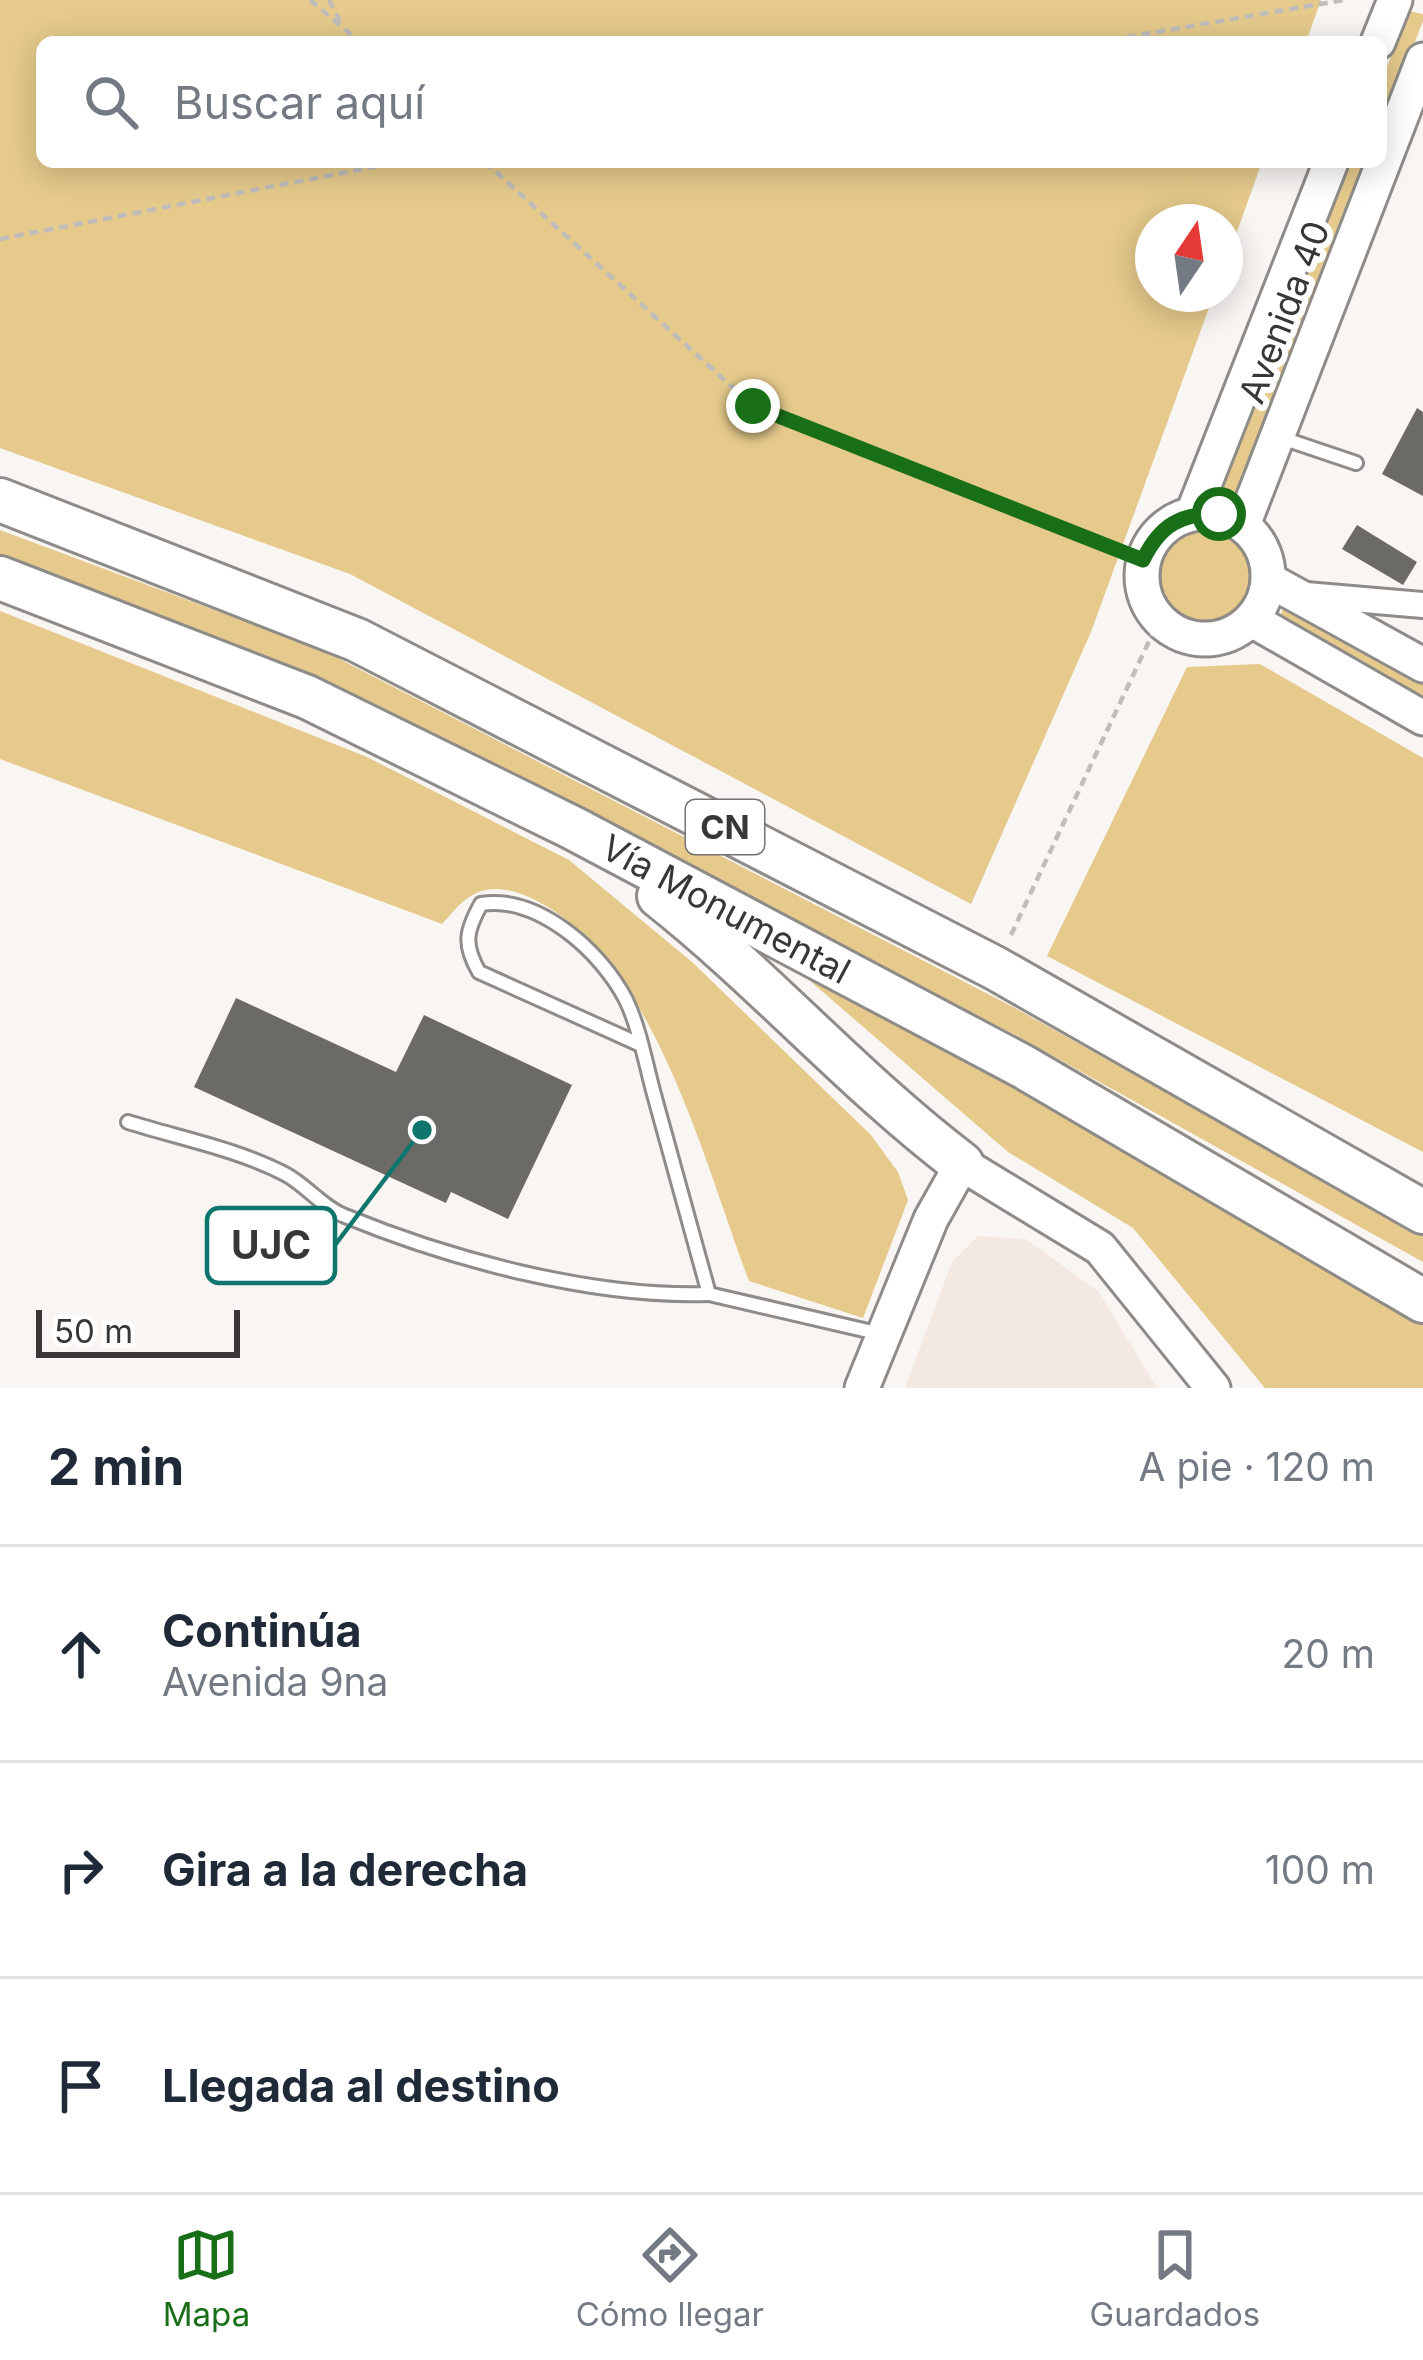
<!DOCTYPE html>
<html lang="es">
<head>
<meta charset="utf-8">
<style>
	:root { --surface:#fff; --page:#f2f2f3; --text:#1f2937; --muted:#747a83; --line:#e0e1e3; --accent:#196f18 }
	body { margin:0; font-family:Inter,sans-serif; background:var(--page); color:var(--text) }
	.compass { position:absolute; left:1135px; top:204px; width:108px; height:108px; border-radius:50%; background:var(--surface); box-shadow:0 6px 30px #0003; rotate:13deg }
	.scale { position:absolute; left:36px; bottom:30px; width:204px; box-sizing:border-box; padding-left:12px; border:6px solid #383736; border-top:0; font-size:33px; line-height:42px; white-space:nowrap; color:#383736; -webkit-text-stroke:9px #fff; paint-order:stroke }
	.stop { position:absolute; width:36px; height:36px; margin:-27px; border:9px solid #196f18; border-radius:50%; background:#fff }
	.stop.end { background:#196f18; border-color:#fff; box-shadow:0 3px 12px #0008 }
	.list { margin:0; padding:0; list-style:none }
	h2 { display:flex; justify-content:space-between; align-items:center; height:156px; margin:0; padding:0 48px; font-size:51px }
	h2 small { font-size:39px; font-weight:400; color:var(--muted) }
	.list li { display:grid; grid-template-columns:78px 1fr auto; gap:36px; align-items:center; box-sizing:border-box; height:216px; padding:0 48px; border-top:3px solid var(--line) }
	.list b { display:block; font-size:45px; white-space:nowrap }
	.list p { margin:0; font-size:39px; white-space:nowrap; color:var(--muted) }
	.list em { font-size:39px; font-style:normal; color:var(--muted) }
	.icon { flex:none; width:66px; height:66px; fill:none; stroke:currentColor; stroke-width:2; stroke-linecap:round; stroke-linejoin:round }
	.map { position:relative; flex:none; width:1423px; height:1388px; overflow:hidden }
	.search { position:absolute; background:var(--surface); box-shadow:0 6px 30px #0003; left:36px; right:36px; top:36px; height:132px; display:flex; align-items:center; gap:30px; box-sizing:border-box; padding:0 42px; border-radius:18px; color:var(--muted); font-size:45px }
	.sheet { height:804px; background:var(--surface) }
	nav { display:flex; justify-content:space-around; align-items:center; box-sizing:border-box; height:168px; border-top:3px solid var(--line); background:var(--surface); font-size:33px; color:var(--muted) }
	nav a { display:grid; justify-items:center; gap:6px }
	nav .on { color:var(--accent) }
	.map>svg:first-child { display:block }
	.built { fill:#f4e9e2 }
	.green { fill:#e5ca8c }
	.building { fill:#6c6a67 }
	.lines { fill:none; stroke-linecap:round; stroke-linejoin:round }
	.lane-casing { stroke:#8e8b89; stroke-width:18 }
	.street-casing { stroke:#8e8b89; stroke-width:30 }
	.secondary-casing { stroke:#8e8b89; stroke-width:39 }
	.highway-casing { stroke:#8e8b89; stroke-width:48 }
	.path { stroke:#bfbcba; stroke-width:4.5; stroke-dasharray:9 6; stroke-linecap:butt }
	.lane { stroke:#fff; stroke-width:12 }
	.street { stroke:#fff; stroke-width:24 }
	.secondary { stroke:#fff; stroke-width:33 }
	.highway { stroke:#fff; stroke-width:42 }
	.route { stroke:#196f18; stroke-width:15 }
	.labels { text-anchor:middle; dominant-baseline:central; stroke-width:12; stroke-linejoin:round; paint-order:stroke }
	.shield { fill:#fff; stroke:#747372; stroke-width:3 }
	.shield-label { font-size:33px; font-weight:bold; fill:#383736 }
	.street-label { font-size:36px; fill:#383736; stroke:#fff }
	.leader { fill:none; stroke:#0f766e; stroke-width:4.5 }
	.callout-dot { fill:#0f766e; stroke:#fff; stroke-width:4.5 }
	.callout { fill:#fff; stroke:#0f766e; stroke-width:4.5 }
	.callout-label { font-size:39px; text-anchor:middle; font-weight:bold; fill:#383736 }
</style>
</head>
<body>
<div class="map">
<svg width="1423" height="1388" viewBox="0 0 1423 1388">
	<rect width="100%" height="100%" fill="#f9f5f3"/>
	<path class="built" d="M978 1236 1026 1239 1099 1292 1157 1388H905L952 1262Z"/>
	<g class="green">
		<path d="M0 0H1321L1306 42H42V162H1262L1225 265V222H1153V294H1214L1091 632 971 904 350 574 0 448Z"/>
		<path d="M1409 11 1423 14V21L1381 130V82Z"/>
		<path d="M1349 162H1369L1238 501 1218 495Z"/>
		<circle cx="1204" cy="576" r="50"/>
		<path d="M0 530 322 650 1015 1008 1423 1236V1262L1017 1036 324 679 0 557Z"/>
		<path d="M1284 606 1423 683V703L1278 621Z"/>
		<path d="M0 611 367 757 569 860 692 962 871 1135 898 1172 908 1200 863 1318 749 1281C704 1163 655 961 537 901 515 890 489 882 468 898 458 904 450 916 442 924L0 759Z"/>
		<path d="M1260 664 1423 758V1152L1047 956 1187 667Z"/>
		<path d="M802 974 1218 1194 1423 1323V1388H1265L1133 1228 1008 1152Z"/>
	</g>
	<g class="building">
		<path d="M1417 408 1423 412V496L1382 474Z"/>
		<path d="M1357 525 1417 562 1403 585 1342 549Z"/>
		<path d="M236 998 396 1072 424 1015 572 1085 508 1219 451 1192 446 1203 194 1087Z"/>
	</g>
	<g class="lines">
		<defs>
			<g id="lane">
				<path d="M1279 437 1356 463"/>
				<path d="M641 1045 479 972C463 944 466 931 481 904 538 895 601 951 626 1000 640 1029 646 1066 655 1098 673 1163 691 1228 709 1294L881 1334"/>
				<path d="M128 1122C179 1138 237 1149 285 1174 306 1185 322 1207 345 1216 452 1260 594 1298 709 1294"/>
			</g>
			<path id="street" d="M1306 595 1423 605"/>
			<g id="secondary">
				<path d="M1378 42 1395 0"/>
				<circle cx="1205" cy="576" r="63"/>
				<path d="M1193 513 1331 162"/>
				<path d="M1243 525 1423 60"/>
				<path d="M1269 580 1423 665"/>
				<path d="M1252 620 1423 718"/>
				<path d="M862 1388 931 1219 962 1164 1100 1248 1213 1388"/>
			</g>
			<g id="highway">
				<path d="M0 500 357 640 995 968 1423 1212"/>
				<path d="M0 578 307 697 573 828 1024 1067 1423 1301"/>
				<path d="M659 896C765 980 854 1082 962 1164"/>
			</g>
		</defs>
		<use href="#lane" class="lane-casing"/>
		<use href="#street" class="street-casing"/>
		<use href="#secondary" class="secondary-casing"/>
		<use href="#highway" class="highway-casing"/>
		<g class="path">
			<path d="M310 0 360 42"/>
			<path d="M329 0 340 21"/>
			<path d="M1097 42 1344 0"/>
			<path d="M485 162 753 406 1143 560"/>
			<path d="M0 239 399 162"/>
			<path d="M1011 935 1159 620"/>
		</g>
		<use href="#lane" class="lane"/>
		<use href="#street" class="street"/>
		<use href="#secondary" class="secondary"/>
		<use href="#highway" class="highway"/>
	</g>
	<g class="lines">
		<path class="route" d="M753 406 1143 560C1160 525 1181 513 1219 514"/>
	</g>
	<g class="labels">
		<rect class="shield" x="686" y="800" width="78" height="54" rx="9"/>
		<g class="shield-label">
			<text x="725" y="827">CN</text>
		</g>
		<g class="street-label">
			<text transform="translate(1284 312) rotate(-69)">Avenida 40</text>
			<text transform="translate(726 909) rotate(28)">Vía Monumental</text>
		</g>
	</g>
	<path class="leader" d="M422 1130L335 1245"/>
	<circle class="callout-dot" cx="422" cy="1130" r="12"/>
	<rect class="callout" x="207" y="1208" width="128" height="75" rx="12"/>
	<g class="callout-label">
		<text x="271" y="1259">UJC</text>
	</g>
</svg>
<svg class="compass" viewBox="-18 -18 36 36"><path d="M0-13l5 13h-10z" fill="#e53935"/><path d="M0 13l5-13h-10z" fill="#747a83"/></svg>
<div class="scale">50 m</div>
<div class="stop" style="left:1219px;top:514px"></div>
<div class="stop end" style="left:753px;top:406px"></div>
<div class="search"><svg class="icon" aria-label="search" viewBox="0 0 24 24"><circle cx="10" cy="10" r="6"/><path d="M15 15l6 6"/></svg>Buscar aquí</div>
</div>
<section class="sheet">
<h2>2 min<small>A pie · 120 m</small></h2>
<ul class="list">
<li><svg class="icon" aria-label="ahead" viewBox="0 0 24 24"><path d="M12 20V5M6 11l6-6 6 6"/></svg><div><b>Continúa</b><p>Avenida 9na</p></div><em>20 m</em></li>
<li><svg class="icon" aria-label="right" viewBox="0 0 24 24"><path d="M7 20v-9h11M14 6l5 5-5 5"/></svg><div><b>Gira a la derecha</b></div><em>100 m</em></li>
<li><svg class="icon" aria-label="arrive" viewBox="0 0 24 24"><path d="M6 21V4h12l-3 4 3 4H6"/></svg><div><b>Llegada al destino</b></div></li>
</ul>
</section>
<nav>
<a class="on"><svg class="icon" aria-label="map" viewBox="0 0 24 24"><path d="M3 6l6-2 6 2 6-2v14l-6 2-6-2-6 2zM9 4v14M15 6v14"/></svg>Mapa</a>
<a><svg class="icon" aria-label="directions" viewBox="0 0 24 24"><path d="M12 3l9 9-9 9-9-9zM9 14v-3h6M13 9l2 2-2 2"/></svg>Cómo llegar</a>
<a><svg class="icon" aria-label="saved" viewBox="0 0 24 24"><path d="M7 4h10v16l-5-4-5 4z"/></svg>Guardados</a>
</nav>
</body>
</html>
